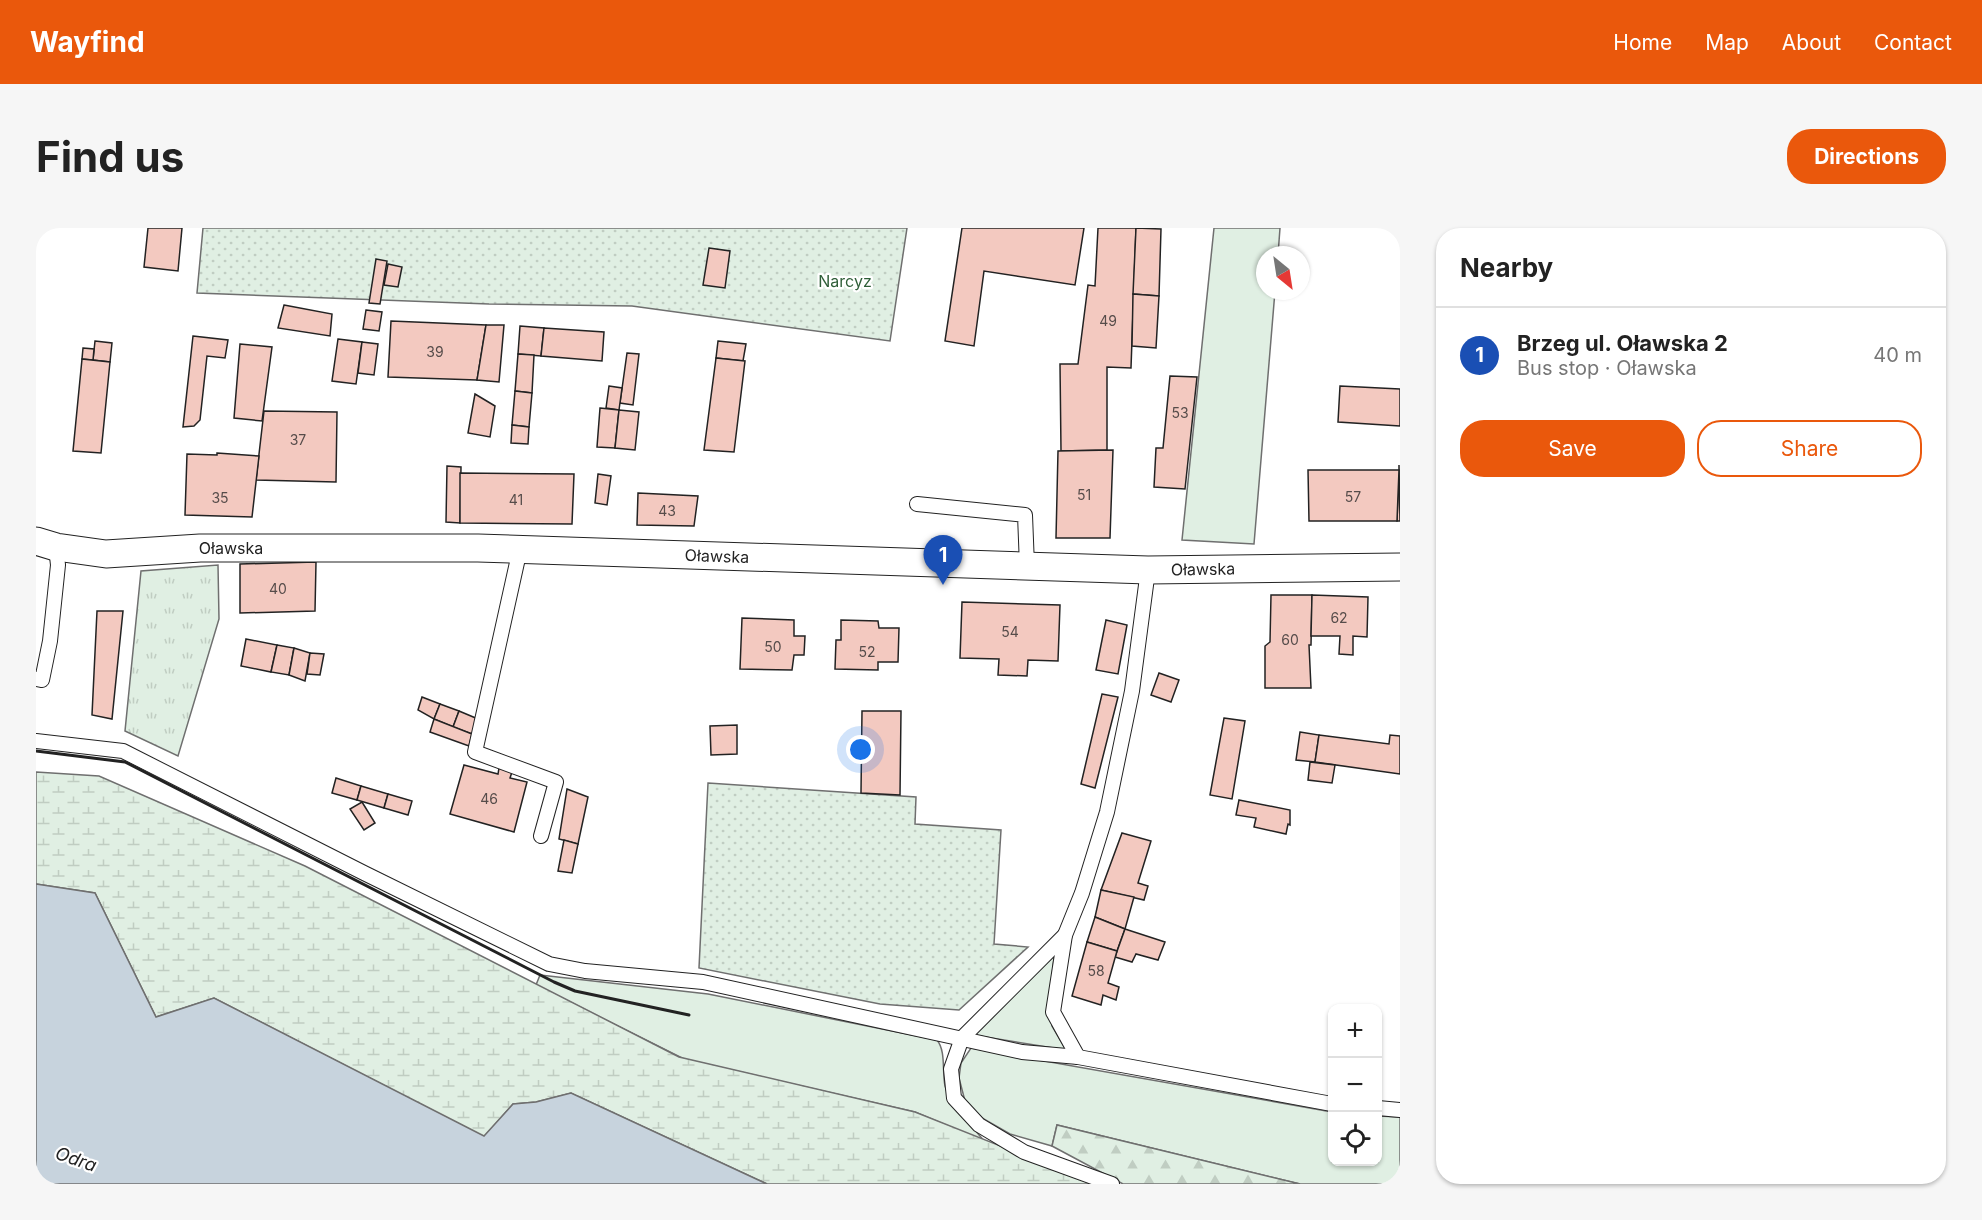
<!DOCTYPE html>
<html lang="en">
<head>
<meta charset="utf-8">
<style>
	:root { --surface:#fff; --page:#f6f6f6; --text:#222; --muted:#767676; --line:#e0e0e0; --accent:#ea580c }
	body { margin:0; font-family:Inter,sans-serif; background:var(--page); color:var(--text) }
	.controls { position:absolute; right:18px; bottom:18px; display:grid; overflow:hidden; border-radius:12px; box-shadow:0 2px 4px #0004 }
	.controls button { width:54px; height:54px; display:grid; place-items:center; padding:0; border:0; border-bottom:2px solid var(--line); background:var(--surface); color:var(--text); font:30px sans-serif }
	.compass { position:absolute; left:1220px; top:18px; width:54px; height:54px; border-radius:50%; background:var(--surface); box-shadow:0 2px 4px #0004; rotate:150deg }
	.you { position:absolute; left:825px; top:522px; width:21px; height:21px; margin:-15px; border:4px solid #fff; border-radius:50%; background:#1a73e8; box-shadow:0 0 0 9px #1a73e833 }
	.badge { display:grid; place-items:center; width:39px; height:39px; border-radius:50%; background:var(--accent); color:#fff; font-size:20px; font-weight:700 }
	.pin { position:absolute; translate:-50% -50px; filter:drop-shadow(0 2px 3px #0008) }
	.pin::after { content:''; position:absolute; top:32px; width:21px; height:18px; background:inherit; clip-path:polygon(0 0,100% 0,50% 100%) }
	.list { margin:0; padding:0; list-style:none }
	h2 { display:flex; justify-content:space-between; align-items:center; height:78px; margin:0; padding:0 24px; font-size:26px }
	h2 small { font-size:20px; font-weight:400; color:var(--muted) }
	.list li { display:grid; grid-template-columns:39px 1fr auto; gap:18px; align-items:center; box-sizing:border-box; height:96px; padding:0 24px; border-top:2px solid var(--line) }
	.list b { display:block; font-size:22px; white-space:nowrap }
	.list p { margin:0; font-size:20px; white-space:nowrap; color:var(--muted) }
	.list em { font-size:20px; font-style:normal; color:var(--muted) }
	.actions { display:flex; gap:12px; padding:18px 24px }
	.actions a { flex:1; padding:14px 0; border:2px solid var(--accent); border-radius:24px; text-align:center; font-size:21px; color:var(--accent) }
	.actions .main { background:var(--accent); color:#fff }
	.icon { flex:none; width:33px; height:33px; fill:none; stroke:currentColor; stroke-width:2; stroke-linecap:round; stroke-linejoin:round }
	.map { position:relative; flex:none; width:1364px; height:956px; overflow:hidden; border-radius:24px }
	header { display:flex; align-items:center; gap:36px; box-sizing:border-box; height:84px; padding:0 30px; background:var(--accent); color:#fff }
	header strong { font-size:28px }
	nav { display:flex; gap:33px; margin-inline-start:auto; font-size:21px }
	.intro { display:flex; align-items:center; justify-content:space-between; box-sizing:border-box; height:144px; padding:0 36px }
	h1 { margin:0; font-size:42px }
	.button { padding:15px 27px; border-radius:24px; background:var(--accent); color:#fff; font-size:21px; font-weight:700 }
	main { display:flex; gap:36px; padding:0 36px }
	aside { flex:1; background:var(--surface); border-radius:24px; box-shadow:0 2px 4px #0004 }
	.map>svg:first-child { display:block }
	.grass { fill:#e0efe3; stroke:#6f6f6f; stroke-width:1.5 }
	.forest { fill:url(#forest-firs); stroke:#6f6f6f; stroke-width:1.5 }
	.wetland { fill:url(#wetland-marsh); stroke:#6f6f6f; stroke-width:1.5 }
	.park { fill:url(#park-tufts); stroke:#6f6f6f; stroke-width:1.5 }
	.garden { fill:url(#garden-dots); stroke:#6f6f6f; stroke-width:1.5 }
	.water { fill:#c7d3dd; stroke:#6f6f6f; stroke-width:1.5 }
	.building { fill:#f3c9c0; stroke:#222; stroke-width:1.5 }
	.lines { fill:none; stroke-linecap:round; stroke-linejoin:round }
	.service-casing { stroke:#222; stroke-width:16 }
	.minor-casing { stroke:#222; stroke-width:29 }
	.service { stroke:#fff; stroke-width:14 }
	.minor { stroke:#fff; stroke-width:27 }
	.wall { stroke:#222; stroke-width:3 }
	.labels { text-anchor:middle; dominant-baseline:central; stroke-width:4.5; stroke-linejoin:round; paint-order:stroke }
	.number-label { font-size:14px; fill:#564c4a }
	.park-label { font-size:16px; fill:#2f5e38; stroke:#fff }
	.street-label { font-size:16px; fill:#222; stroke:#fff }
	.water-label { font-size:18px; font-style:italic; fill:#222; stroke:#fff }
</style>
</head>
<body>
<header>
<strong>Wayfind</strong>
<nav><a>Home</a><a>Map</a><a>About</a><a>Contact</a></nav>
</header>
<div class="intro"><h1>Find us</h1><a class="button">Directions</a></div>
<main>
<div class="map">
<svg width="1364" height="956" viewBox="0 0 1364 956">
	<defs>
		<pattern id="forest-firs" width="22" height="20" patternUnits="userSpaceOnUse" patternTransform="scale(1.5)"><rect width="22" height="20" fill="#e0efe3"/><path d="M5 1l3.5 6h-7zM16 11l3.5 6h-7z" fill="#c0cdc2"/></pattern>
		<pattern id="wetland-marsh" width="20" height="14" patternUnits="userSpaceOnUse" patternTransform="scale(1.5)"><rect width="20" height="14" fill="#e0efe3"/><path d="M1 5h8M5 5V1M11 12h8M15 12V8" fill="none" stroke="#c0cdc2"/></pattern>
		<pattern id="park-tufts" width="24" height="20" patternUnits="userSpaceOnUse" patternTransform="scale(1.5)"><rect width="24" height="20" fill="#e0efe3"/><path d="M3 7l-1-3M5 7V3M7 7l1-3M15 17l-1-3M17 17v-4M19 17l1-3" fill="none" stroke="#c0cdc2"/></pattern>
		<pattern id="garden-dots" width="8" height="8" patternUnits="userSpaceOnUse" patternTransform="scale(1.5)"><rect width="8" height="8" fill="#e0efe3"/><path d="M2 2h.1M6 6h.1" fill="none" stroke="#c0cdc2" stroke-width="1.8" stroke-linecap="round"/></pattern>
	</defs>
	<rect width="100%" height="100%" fill="#fff"/>
	<g class="grass">
		<path d="M1178 0H1244L1242 27H1229V63H1239L1218 316 1146 312Z"/>
		<path d="M1019 721 1013 774 1016 798 1030 822 937 807Z"/>
		<path d="M504 747 672 766 901 812C910 823 906 843 909 858 914 876 936 898 948 913L879 884 648 831 500 757Z"/>
		<path d="M935 820 1296 884V934H1342V888L1364 889V956H1264L1021 897 1016 918 974 906 946 890 929 873 923 850 925 835Z"/>
	</g>
	<path class="forest" d="M1021 897 1264 956H1087L1016 918Z"/>
	<path class="wetland" d="M0 544 63 548 269 638 643 829 879 884 1060 956H731L535 865 500 874 477 876 448 909 178 770 120 789 59 665 0 656Z"/>
	<path class="park" d="M182 337 183 391 142 528 89 503 105 343Z"/>
	<g class="garden">
		<path d="M167 0H871L854 113 596 78 453 76 161 65Z"/>
		<path d="M672 555 880 569 879 596 965 602 958 716 992 719 923 782 844 776 663 740Z"/>
	</g>
	<path class="water" d="M0 656 59 665 120 789 178 770 448 908 477 876 500 874 535 865 731 956H0Z"/>
	<g class="building">
		<path d="M112 0H146L142 43 108 39Z"/>
		<path d="M926 0H1048L1039 57 948 43 938 118 909 113Z"/>
		<path d="M1062 0H1100L1095 140 1071 139V222L1025 223 1024 136H1042L1052 57 1059 58Z"/>
		<path d="M1100 0 1125 1 1123 68 1097 66Z"/>
		<path d="M673 20 694 23 689 60 667 57Z"/>
		<path d="M340 31 351 33 344 76 333 75Z"/>
		<path d="M352 36 366 39 362 59 348 57Z"/>
		<path d="M1097 66 1123 68 1120 120 1096 118Z"/>
		<path d="M248 77 296 86 294 108 242 100Z"/>
		<path d="M330 82 346 84 343 103 327 101Z"/>
		<path d="M355 93 450 97 441 152 352 149Z"/>
		<path d="M450 97H468L463 154 441 152Z"/>
		<path d="M484 98 508 100 505 128 482 126Z"/>
		<path d="M508 100 568 104 566 133 505 128Z"/>
		<path d="M157 108 192 112 189 130 171 128 164 192 158 198 147 199Z"/>
		<path d="M302 111 326 114 320 156 296 153Z"/>
		<path d="M59 113 76 115 74 134 57 132Z"/>
		<path d="M682 113 710 116 707 133 680 130Z"/>
		<path d="M326 114 342 116 338 147 322 145Z"/>
		<path d="M204 116 236 119 226 193 198 190Z"/>
		<path d="M47 120 58 121 57 132 46 131Z"/>
		<path d="M591 125 603 126 597 177 584 175Z"/>
		<path d="M482 126 498 127 496 165 479 163Z"/>
		<path d="M680 130 709 133 698 224 668 222Z"/>
		<path d="M46 131 74 134 65 225 37 223Z"/>
		<path d="M1134 148 1161 149 1149 261 1118 259 1120 220H1127Z"/>
		<path d="M573 158 586 160 583 182 570 180Z"/>
		<path d="M1304 158 1364 161V198L1302 194Z"/>
		<path d="M479 163 496 165 493 199 476 197Z"/>
		<path d="M439 166 459 178 454 209 432 205Z"/>
		<path d="M564 180 583 182 579 220 561 219Z"/>
		<path d="M583 182 603 184 599 222 579 220Z"/>
		<path d="M228 183 301 184 300 254 220 252Z"/>
		<path d="M476 197 493 199 492 216 475 215Z"/>
		<path d="M1077 222 1074 310H1020L1022 223Z"/>
		<path d="M181 225 223 228 216 289 149 287 151 226 181 227Z"/>
		<path d="M1363 237 1364 293H1361L1363 242Z"/>
		<path d="M411 238 425 239 424 295 410 294Z"/>
		<path d="M1272 242H1363L1361 293H1273Z"/>
		<path d="M424 245 538 246 536 296 424 295Z"/>
		<path d="M562 246 575 248 571 277 559 275Z"/>
		<path d="M602 265 662 268 658 298 601 297Z"/>
		<path d="M280 334 279 383 204 385V336Z"/>
		<path d="M1235 367H1276L1275 417H1273L1275 460H1229V418L1234 414Z"/>
		<path d="M1276 367 1332 369 1331 409 1317 408V427L1303 426 1304 408H1275Z"/>
		<path d="M926 374 1024 377 1022 433 992 432 991 448 962 447 963 431 924 430Z"/>
		<path d="M61 383H87L76 491 56 487Z"/>
		<path d="M706 390 758 392V408H769L768 427H758L756 442 704 441Z"/>
		<path d="M805 392 842 393 843 400H863L862 434H842V442L799 441 800 412H805Z"/>
		<path d="M1070 392 1091 397 1082 446 1060 442Z"/>
		<path d="M210 411 241 417 235 444 205 438Z"/>
		<path d="M241 417 258 420 253 447 235 444Z"/>
		<path d="M258 420 274 425 269 453 253 447Z"/>
		<path d="M274 425 288 426 284 447 271 446Z"/>
		<path d="M1123 445 1143 452 1135 474 1115 467Z"/>
		<path d="M1066 466 1082 469 1059 560 1045 556Z"/>
		<path d="M386 469 404 476 398 491 382 482Z"/>
		<path d="M404 476 423 483 417 499 398 491Z"/>
		<path d="M423 483 442 491 436 506 417 499Z"/>
		<path d="M826 483H865L864 567 825 565Z"/>
		<path d="M1188 490 1209 493 1196 571 1174 567Z"/>
		<path d="M398 491 436 506 433 518 394 504Z"/>
		<path d="M701 497V526L675 527 674 498Z"/>
		<path d="M1264 504 1283 507 1279 534 1260 532Z"/>
		<path d="M1283 507 1353 516 1354 507 1364 508V546L1279 534Z"/>
		<path d="M1274 534 1299 537 1296 555 1272 552Z"/>
		<path d="M428 537 462 546 463 540 467 537 476 544 474 550 491 554 478 604 414 586Z"/>
		<path d="M300 550 325 558 321 572 296 565Z"/>
		<path d="M325 558 352 566 348 580 321 572Z"/>
		<path d="M531 561 552 569 542 616 523 611Z"/>
		<path d="M352 566 376 573 372 587 348 580Z"/>
		<path d="M1203 572 1254 582V597L1252 596 1250 606 1218 599 1220 590 1200 587Z"/>
		<path d="M326 574 339 595 328 602 314 581Z"/>
		<path d="M1086 605 1115 613 1102 655 1112 658 1108 672 1065 662Z"/>
		<path d="M528 612 542 616 536 645 522 643Z"/>
		<path d="M1065 662 1098 669 1089 701 1059 689Z"/>
		<path d="M1059 689 1089 701 1081 723 1051 714Z"/>
		<path d="M1089 701 1129 714 1122 732 1100 726 1096 734 1079 729Z"/>
		<path d="M1051 714 1081 723 1072 755 1083 759 1080 772 1067 767 1065 777 1036 768Z"/>
	</g>
	<g class="lines">
		<defs>
			<g id="service">
				<path d="M881 276 989 287 991 338"/>
				<path d="M484 321 439 524 520 554 505 608"/>
				<path d="M0 451 6 452 14 413 22 337 20 319"/>
				<path d="M0 513 87 523 328 645 513 736 549 743 667 754 986 824 1042 829 1296 876"/>
				<path d="M1029 707 926 810 915 841 918 870 943 897 988 924 1076 956"/>
				<path d="M1042 829 1017 784 1029 707 1046 665 1071 584 1096 463 1112 342"/>
				<path d="M1342 880 1364 882"/>
			</g>
			<path id="minor" d="M0 313 20 319 70 326 164 320H442L1112 342 1364 339"/>
		</defs>
		<use href="#service" class="service-casing"/>
		<use href="#minor" class="minor-casing"/>
		<use href="#service" class="service"/>
		<use href="#minor" class="minor"/>
		<path class="wall" d="M0 523 89 534 518 754 539 763 653 787"/>
	</g>
	<g class="labels">
		<g class="number-label">
			<text x="1072" y="92">49</text>
			<text x="399" y="123">39</text>
			<text x="1144" y="184">53</text>
			<text x="262" y="211">37</text>
			<text x="1048" y="266">51</text>
			<text x="1317" y="268">57</text>
			<text x="184" y="269">35</text>
			<text x="480" y="271">41</text>
			<text x="631" y="282">43</text>
			<text x="242" y="360">40</text>
			<text x="1303" y="389">62</text>
			<text x="974" y="403">54</text>
			<text x="1254" y="411">60</text>
			<text x="737" y="418">50</text>
			<text x="831" y="423">52</text>
			<text x="453" y="570">46</text>
			<text x="1060" y="742">58</text>
		</g>
		<g class="park-label">
			<text x="809" y="53">Narcyz</text>
		</g>
		<g class="street-label">
			<text x="195" y="320">Oławska</text>
			<text transform="translate(681 328) rotate(2)">Oławska</text>
			<text transform="translate(1167 341) rotate(-1)">Oławska</text>
		</g>
		<g class="water-label">
			<text transform="translate(40 931) rotate(19)">Odra</text>
		</g>
	</g>
</svg>
<div class="controls">
<button>+</button>
<button>−</button>
<button><svg class="icon" aria-label="locate" viewBox="0 0 24 24"><circle cx="12" cy="12" r="6"/><path d="M12 2v4M12 18v4M2 12h4M18 12h4"/></svg></button>
</div>
<svg class="compass" viewBox="-18 -18 36 36"><path d="M0-13l5 13h-10z" fill="#e53935"/><path d="M0 13l5-13h-10z" fill="#767676"/></svg>
<div class="you"></div>
<div class="pin badge" style="left:907px;top:357px;background:#1a4fb4">1</div>
</div>
<aside>
<h2>Nearby<small></small></h2>
<ul class="list">
<li><span class="badge" style="background:#1a4fb4">1</span><div><b>Brzeg ul. Oławska 2</b><p>Bus stop · Oławska</p></div><em>40 m</em></li>
</ul>
<div class="actions"><a class="main">Save</a><a>Share</a></div>
</aside>
</main>
</body>
</html>
